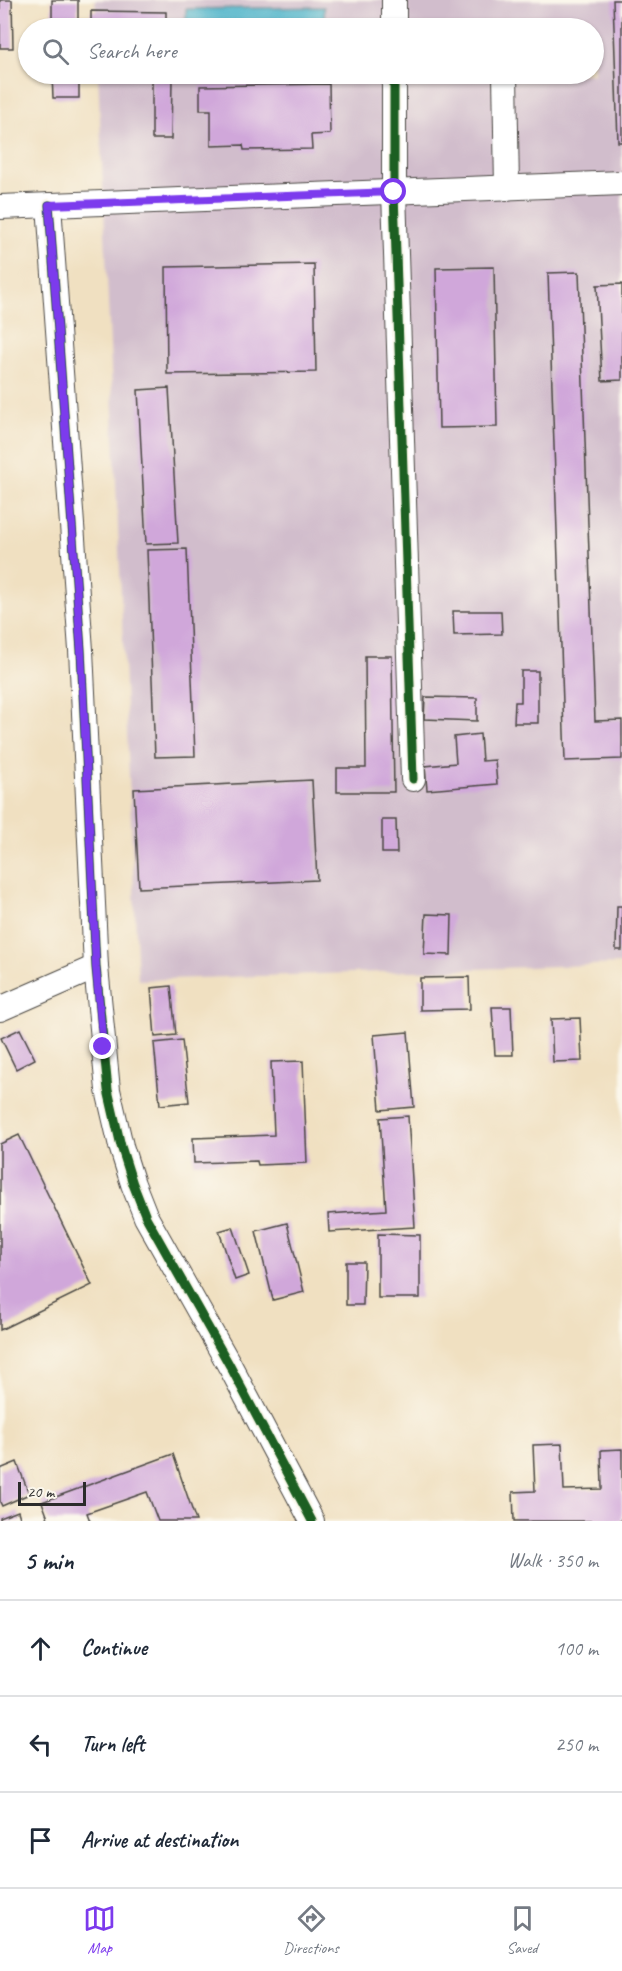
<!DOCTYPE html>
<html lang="en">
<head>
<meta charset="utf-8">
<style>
	:root { --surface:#fff; --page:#f2f2f3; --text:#1f2937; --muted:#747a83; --line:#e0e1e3; --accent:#7c3aed }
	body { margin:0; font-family:Caveat,sans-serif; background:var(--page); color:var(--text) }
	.scale { position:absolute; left:18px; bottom:15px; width:68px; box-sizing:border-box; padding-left:6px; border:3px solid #2b2b2b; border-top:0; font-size:16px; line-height:21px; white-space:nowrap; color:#2b2b2b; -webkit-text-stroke:4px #fbf7ec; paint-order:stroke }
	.stop { position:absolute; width:18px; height:18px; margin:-14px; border:4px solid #7c3aed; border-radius:50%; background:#fff }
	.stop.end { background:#7c3aed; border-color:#fff; box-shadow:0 2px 6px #0008 }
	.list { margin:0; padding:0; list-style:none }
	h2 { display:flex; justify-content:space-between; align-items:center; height:78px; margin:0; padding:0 24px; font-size:26px }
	h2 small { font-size:20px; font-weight:400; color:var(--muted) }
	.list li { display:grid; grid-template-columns:39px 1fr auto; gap:18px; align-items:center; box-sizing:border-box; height:96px; padding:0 24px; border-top:2px solid var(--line) }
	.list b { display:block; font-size:22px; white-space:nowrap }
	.list em { font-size:20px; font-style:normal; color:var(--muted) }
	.icon { flex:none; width:33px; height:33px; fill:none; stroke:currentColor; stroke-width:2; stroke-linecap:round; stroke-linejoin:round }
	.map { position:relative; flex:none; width:622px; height:1521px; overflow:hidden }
	.search { position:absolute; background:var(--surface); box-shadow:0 2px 4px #0004; left:18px; right:18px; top:18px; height:66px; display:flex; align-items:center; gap:15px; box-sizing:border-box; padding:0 21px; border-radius:33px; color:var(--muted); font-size:22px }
	.sheet { height:366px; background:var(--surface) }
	nav { display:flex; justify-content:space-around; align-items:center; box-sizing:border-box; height:84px; border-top:2px solid var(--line); background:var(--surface); font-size:16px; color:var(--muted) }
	nav a { display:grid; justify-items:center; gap:3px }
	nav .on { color:var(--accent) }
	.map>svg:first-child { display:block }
	.industrial { fill:#d1bdcc }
	.water { fill:#4bb3ca; stroke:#3b6f7a; stroke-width:1.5 }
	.building { fill:#d0a7da }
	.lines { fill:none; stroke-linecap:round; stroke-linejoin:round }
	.minor-casing { stroke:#494642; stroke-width:26 }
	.minor { stroke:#fff; stroke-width:24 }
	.cycleway-casing { stroke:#fbf7ec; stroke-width:13 }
	.cycleway { stroke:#1b5e20; stroke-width:9 }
	.route { stroke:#7c3aed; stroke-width:8 }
</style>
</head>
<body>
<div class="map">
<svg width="622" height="1521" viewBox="0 0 622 1521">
	<rect width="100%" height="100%" fill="#fbf7ec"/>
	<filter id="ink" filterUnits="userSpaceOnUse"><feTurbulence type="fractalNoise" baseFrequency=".0167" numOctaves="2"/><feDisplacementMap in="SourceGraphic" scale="12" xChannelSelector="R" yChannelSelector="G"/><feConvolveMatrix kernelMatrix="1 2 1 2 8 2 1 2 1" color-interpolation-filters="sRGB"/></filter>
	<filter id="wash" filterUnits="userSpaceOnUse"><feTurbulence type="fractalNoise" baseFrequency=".008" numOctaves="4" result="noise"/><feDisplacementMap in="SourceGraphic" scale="24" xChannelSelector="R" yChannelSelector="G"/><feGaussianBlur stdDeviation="1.35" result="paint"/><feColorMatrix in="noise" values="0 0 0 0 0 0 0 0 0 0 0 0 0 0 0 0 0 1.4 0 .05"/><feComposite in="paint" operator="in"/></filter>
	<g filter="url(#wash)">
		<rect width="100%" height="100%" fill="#f0e0c1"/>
		<path class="industrial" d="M95 0H622V964L138 980 98 74H594V28H97Z"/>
		<path class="water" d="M324 7 325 28H186V9Z"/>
		<g id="blocks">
			<g class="building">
				<path d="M0 0H12L13 48H0Z"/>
				<rect x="52" y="0" width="26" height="28"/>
				<path d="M613 0H622V142H618Z"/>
				<path d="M91 11 166 12V28H91Z"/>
				<path d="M52 74H79V98H53Z"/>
				<path d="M152 79H172L171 139H152Z"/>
				<path d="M329 84 330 134 311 135 312 149 244 150 243 145 211 146V110H200V86Z"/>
				<path d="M314 264 316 372 167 374 166 267Z"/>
				<path d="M494 267 497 427 439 428 436 268Z"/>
				<path d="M579 272 595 721 622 720V759L565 761 548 273Z"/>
				<path d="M622 284V380L602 381 597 285Z"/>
				<path d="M169 388 178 543 146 544 138 390Z"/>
				<path d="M187 549 195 756 155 757 147 550Z"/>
				<path d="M453 611H501L502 634 454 635Z"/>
				<path d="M365 656H392L394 792H337V768H366Z"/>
				<path d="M521 671H538V723H514L515 702H521Z"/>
				<path d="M425 697 477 698V721L424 719Z"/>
				<path d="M480 734 482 761 495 760 497 784 427 790 425 766 456 763 454 737Z"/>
				<path d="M312 780 317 880 139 888 134 789Z"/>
				<path d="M382 820H396L397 853H382Z"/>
				<path d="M617 906H622V950H616Z"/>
				<path d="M426 914 452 915 451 955 424 954Z"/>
				<path d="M469 977 470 1009 420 1010V978Z"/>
				<path d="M171 986 176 1035 155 1037 151 988Z"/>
				<path d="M492 1007H511L513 1055H495Z"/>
				<path d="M580 1018 582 1061 553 1062 551 1019Z"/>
				<path d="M20 1029 35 1059 16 1069 1 1038Z"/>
				<path d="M408 1032 414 1107 380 1110 374 1035Z"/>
				<path d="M182 1040 189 1102 160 1105 154 1043Z"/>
				<path d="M303 1061 307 1163 258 1165 257 1161 194 1163 193 1138 274 1135 271 1062Z"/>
				<path d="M408 1116 415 1227 329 1232 328 1214 386 1210 380 1118Z"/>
				<path d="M19 1135 92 1285 0 1330V1144Z"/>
				<path d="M287 1223 304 1292 273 1300 256 1231Z"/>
				<path d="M233 1227 249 1275 235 1280 219 1231Z"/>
				<path d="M378 1234 420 1235V1298H378Z"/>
				<path d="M346 1262H364L363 1305H346Z"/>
				<path d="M562 1444 564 1490 602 1489 601 1450 622 1449V1521H514L513 1492 535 1491 533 1445Z"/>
				<path d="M173 1454 196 1521H158L147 1492 87 1513 90 1521H49L42 1502Z"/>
				<path d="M17 1462 29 1494 2 1506 0 1502V1469Z"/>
				<path d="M18 1511 21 1521H0V1518Z"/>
			</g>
		</g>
	</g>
	<g filter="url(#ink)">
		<use href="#blocks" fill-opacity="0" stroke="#494642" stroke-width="1.5"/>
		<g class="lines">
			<defs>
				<g id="minor">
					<path d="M394 28V0"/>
					<path d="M394 74V192L413 779"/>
					<path d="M505 74 507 188"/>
					<path d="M49 205 81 650 96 967 108 1090 121 1146 133 1184 146 1217 230 1366 312 1521"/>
					<path d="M0 207 622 183"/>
					<path d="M0 1009 96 967"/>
				</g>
			</defs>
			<use href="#minor" class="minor-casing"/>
			<use href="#minor" class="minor"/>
			<defs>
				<g id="cycleway">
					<path d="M394 74V192L413 779"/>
					<path d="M49 205 81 650 96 967 108 1090 121 1146 133 1184 146 1217 230 1366 312 1521"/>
				</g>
			</defs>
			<use href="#cycleway" class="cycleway-casing"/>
			<use href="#cycleway" class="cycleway"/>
		</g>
	</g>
	<g class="lines" filter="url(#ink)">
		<path class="route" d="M103 1047 96 967 81 650 49 205 394 192"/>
	</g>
</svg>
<div class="scale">20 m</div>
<div class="stop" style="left:394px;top:192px"></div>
<div class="stop end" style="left:103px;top:1047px"></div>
<div class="search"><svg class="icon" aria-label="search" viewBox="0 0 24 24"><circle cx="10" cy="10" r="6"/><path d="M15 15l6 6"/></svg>Search here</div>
</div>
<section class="sheet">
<h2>5 min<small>Walk · 350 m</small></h2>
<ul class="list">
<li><svg class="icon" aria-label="ahead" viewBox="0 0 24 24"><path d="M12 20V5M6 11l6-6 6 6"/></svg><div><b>Continue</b></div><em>100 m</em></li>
<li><svg class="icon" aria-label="left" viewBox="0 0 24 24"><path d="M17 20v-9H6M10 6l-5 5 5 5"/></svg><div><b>Turn left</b></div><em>250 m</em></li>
<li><svg class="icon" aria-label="arrive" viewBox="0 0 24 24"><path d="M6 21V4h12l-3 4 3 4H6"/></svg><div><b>Arrive at destination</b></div></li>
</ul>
</section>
<nav>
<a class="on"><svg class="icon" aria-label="map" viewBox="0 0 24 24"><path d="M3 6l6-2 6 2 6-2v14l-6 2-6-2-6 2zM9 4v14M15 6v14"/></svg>Map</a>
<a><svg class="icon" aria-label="directions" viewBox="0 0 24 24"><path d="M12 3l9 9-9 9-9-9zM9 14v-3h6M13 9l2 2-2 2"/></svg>Directions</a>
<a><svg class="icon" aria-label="saved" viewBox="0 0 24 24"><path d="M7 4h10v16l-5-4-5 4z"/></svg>Saved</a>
</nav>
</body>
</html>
